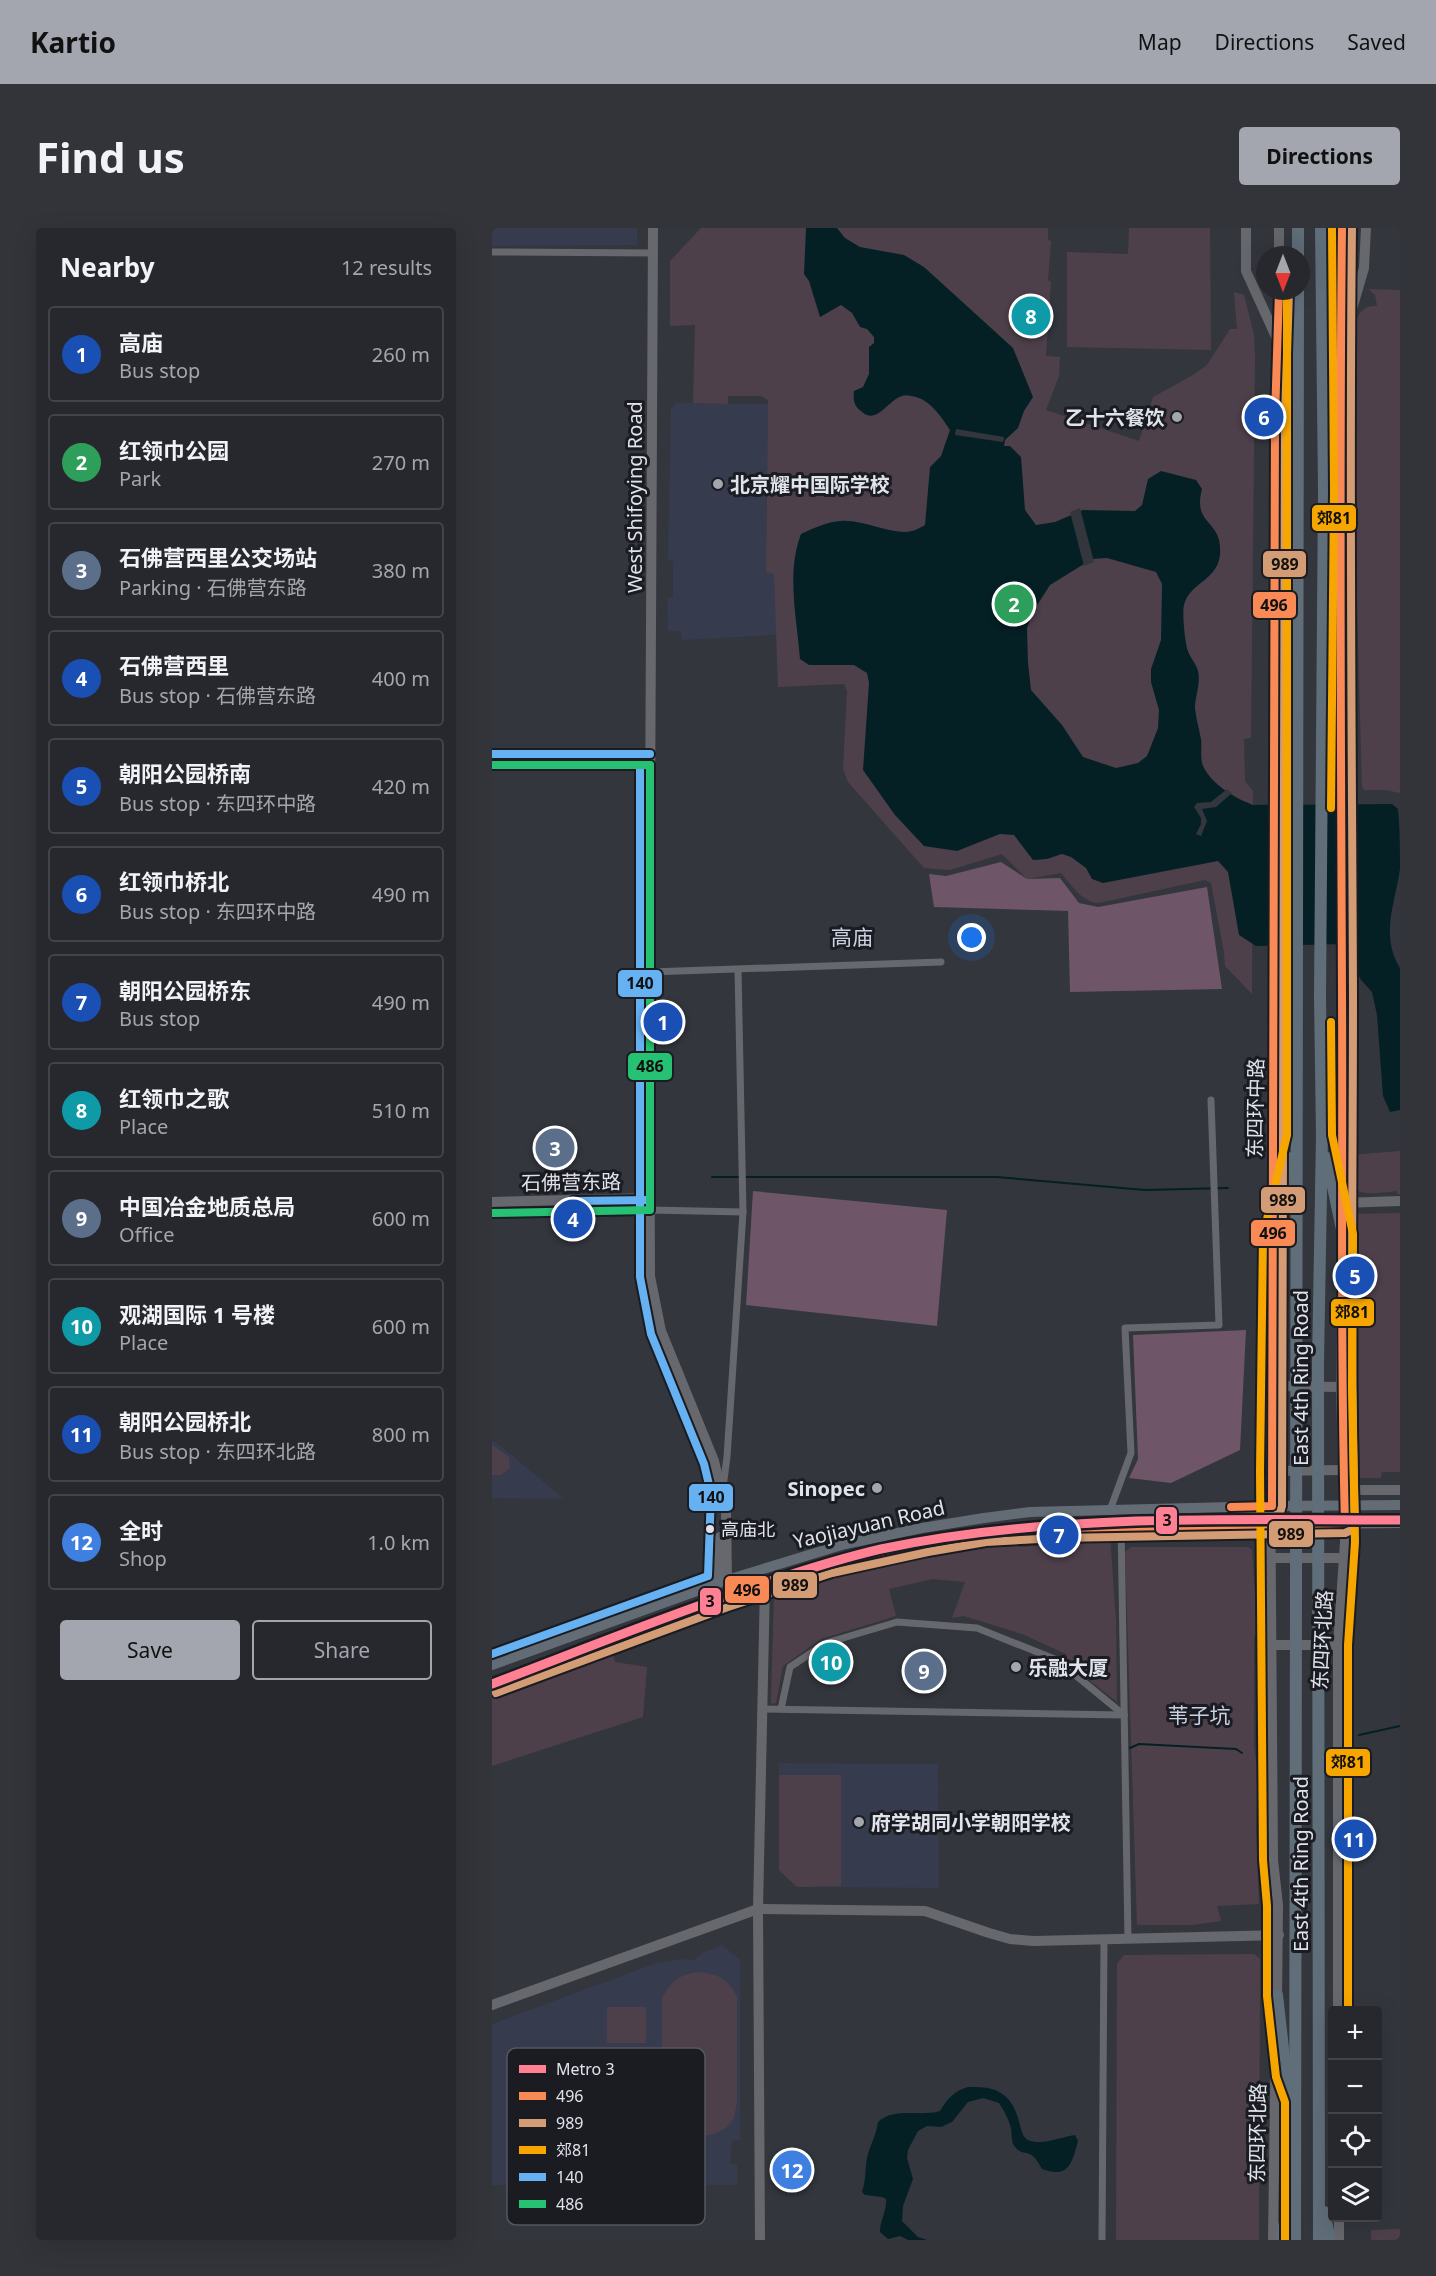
<!DOCTYPE html>
<html lang="en">
<head>
<meta charset="utf-8">
<style>
	:root { --surface:#26282e; --page:#32343a; --text:#f1f3f6; --muted:#a4a6aa; --line:#42444a; --accent:#a3a6af }
	body { margin:0; font-family:"Noto Sans","Noto Sans SC",sans-serif; background:var(--page); color:var(--text) }
	.controls { position:absolute; right:18px; bottom:18px; display:grid; overflow:hidden; border-radius:6px; box-shadow:0 6px 24px #0002 }
	.controls button { width:54px; height:54px; display:grid; place-items:center; padding:0; border:0; border-bottom:2px solid var(--line); background:var(--surface); color:var(--text); font:30px sans-serif }
	.compass { position:absolute; left:764px; top:18px; width:54px; height:54px; border-radius:50%; background:var(--surface); box-shadow:0 6px 24px #0002; rotate:180deg }
	.you { position:absolute; left:480px; top:710px; width:21px; height:21px; margin:-15px; border:4px solid #fff; border-radius:50%; background:#1a73e8; box-shadow:0 0 0 9px #1a73e833 }
	.badge { display:grid; place-items:center; width:39px; height:39px; border-radius:50%; background:var(--accent); color:#fff; font-size:20px; font-weight:700 }
	.pin { position:absolute; translate:-50% -50%; border:3px solid #fff; box-shadow:0 2px 6px #0006 }
	.list { margin:0; padding:0; list-style:none }
	h2 { display:flex; justify-content:space-between; align-items:center; height:78px; margin:0; padding:0 24px; font-size:26px }
	h2 small { font-size:20px; font-weight:400; color:var(--muted) }
	.list li { display:grid; grid-template-columns:39px 1fr auto; gap:18px; align-items:center; box-sizing:border-box; height:96px; margin:0 12px 12px; padding:0 12px; border:2px solid var(--line); border-radius:6px }
	.list b { display:block; font-size:22px; white-space:nowrap }
	.list p { margin:0; font-size:20px; white-space:nowrap; color:var(--muted) }
	.list em { font-size:20px; font-style:normal; color:var(--muted) }
	.actions { display:flex; gap:12px; padding:18px 24px }
	.actions a { flex:1; padding:14px 0; border:2px solid var(--accent); border-radius:6px; text-align:center; font-size:21px; color:var(--accent) }
	.actions .main { background:var(--accent); color:#111 }
	.icon { flex:none; width:33px; height:33px; fill:none; stroke:currentColor; stroke-width:2; stroke-linecap:round; stroke-linejoin:round }
	.map { position:relative; flex:none; width:908px; height:2012px; overflow:hidden; border-radius:6px }
	header { display:flex; align-items:center; gap:36px; box-sizing:border-box; height:84px; padding:0 30px; background:var(--accent); color:#111 }
	header strong { font-size:28px }
	nav { display:flex; gap:33px; margin-inline-start:auto; font-size:21px }
	.intro { display:flex; align-items:center; justify-content:space-between; box-sizing:border-box; height:144px; padding:0 36px }
	h1 { margin:0; font-size:42px }
	.button { padding:15px 27px; border-radius:6px; background:var(--accent); color:#111; font-size:21px; font-weight:700 }
	main { display:flex; gap:36px; padding:0 36px }
	aside { flex:1; background:var(--surface); border-radius:6px; box-shadow:0 6px 24px #0002 }
	.map>svg:first-child { display:block }
	.built { fill:#363b4d }
	.green { fill:#4e404b }
	.forest { fill:#6e5567 }
	.water { fill:#052024; fill-rule:evenodd }
	.pier { fill:#33363d }
	.lines { fill:none; stroke-linecap:round; stroke-linejoin:round }
	.stream { stroke:#052024; stroke-width:2 }
	.street { stroke:#66686d; stroke-width:7 }
	.secondary { stroke:#66686d; stroke-width:10 }
	.primary { stroke:#636c74; stroke-width:10 }
	.highway { stroke:#606e79; stroke-width:12 }
	.bus-1-casing { stroke:#1a1c22; stroke-width:12 }
	.bus-2-casing { stroke:#1a1c22; stroke-width:12 }
	.bus-3-casing { stroke:#1a1c22; stroke-width:12 }
	.bus-4-casing { stroke:#1a1c22; stroke-width:12 }
	.bus-5-casing { stroke:#1a1c22; stroke-width:12 }
	.bus-1 { stroke:#f98a56; stroke-width:8 }
	.bus-2 { stroke:#d39c74; stroke-width:8 }
	.bus-3 { stroke:#f7a600; stroke-width:8 }
	.bus-4 { stroke:#66b1f2; stroke-width:8 }
	.bus-5 { stroke:#26c172; stroke-width:8 }
	.metro-1-casing { stroke:#1a1c22; stroke-width:14 }
	.metro-1 { stroke:#ff8093; stroke-width:9 }
	.poi-dot { fill:#a3a6af; stroke:#1a1c22; stroke-width:2 }
	.bus-dot { fill:#e0e3ec; stroke:#1a1c22; stroke-width:2 }
	.labels { text-anchor:middle; dominant-baseline:central; stroke-width:6; stroke-linejoin:round; paint-order:stroke }
	.bus-label { font-size:18px; fill:#e0e3ec; stroke:#1a1c22; text-anchor:start }
	.poi-label { font-size:20px; font-weight:bold; fill:#e0e3ec; stroke:#1a1c22; text-anchor:start }
	.street-label { font-size:20px; fill:#e0e3ec; stroke:#1a1c22 }
	.neighbourhood-label { font-size:21px; fill:#cad0e1; stroke:#1a1c22 }
	.key { fill:#1a1c22; stroke:#55585f; stroke-width:1.5 }
	.key-label { font-size:16px; fill:#e0e3ec }
	.line-badge { stroke:#1a1c22; stroke-width:2 }
	.pale-badge-label { font-size:16px; text-anchor:middle; font-weight:bold; fill:#111 }
</style>
</head>
<body>
<header>
<strong>Kartio</strong>
<nav><a>Map</a><a>Directions</a><a>Saved</a></nav>
</header>
<div class="intro"><h1>Find us</h1><a class="button">Directions</a></div>
<main>
<aside>
<h2>Nearby<small>12 results</small></h2>
<ul class="list">
<li><span class="badge" style="background:#1a4fb4">1</span><div><b>高庙</b><p>Bus stop</p></div><em>260 m</em></li>
<li><span class="badge" style="background:#2e9e5b">2</span><div><b>红领巾公园</b><p>Park</p></div><em>270 m</em></li>
<li><span class="badge" style="background:#5c6f8a">3</span><div><b>石佛营西里公交场站</b><p>Parking · 石佛营东路</p></div><em>380 m</em></li>
<li><span class="badge" style="background:#1a4fb4">4</span><div><b>石佛营西里</b><p>Bus stop · 石佛营东路</p></div><em>400 m</em></li>
<li><span class="badge" style="background:#1a4fb4">5</span><div><b>朝阳公园桥南</b><p>Bus stop · 东四环中路</p></div><em>420 m</em></li>
<li><span class="badge" style="background:#1a4fb4">6</span><div><b>红领巾桥北</b><p>Bus stop · 东四环中路</p></div><em>490 m</em></li>
<li><span class="badge" style="background:#1a4fb4">7</span><div><b>朝阳公园桥东</b><p>Bus stop</p></div><em>490 m</em></li>
<li><span class="badge" style="background:#0f9aa8">8</span><div><b>红领巾之歌</b><p>Place</p></div><em>510 m</em></li>
<li><span class="badge" style="background:#5c6f8a">9</span><div><b>中国冶金地质总局</b><p>Office</p></div><em>600 m</em></li>
<li><span class="badge" style="background:#0f9aa8">10</span><div><b>观湖国际 1 号楼</b><p>Place</p></div><em>600 m</em></li>
<li><span class="badge" style="background:#1a4fb4">11</span><div><b>朝阳公园桥北</b><p>Bus stop · 东四环北路</p></div><em>800 m</em></li>
<li><span class="badge" style="background:#3f7fe0">12</span><div><b>全时</b><p>Shop</p></div><em>1.0 km</em></li>
</ul>
<div class="actions"><a class="main">Save</a><a>Share</a></div>
</aside>
<div class="map">
<svg width="908" height="2012" viewBox="0 0 908 2012">
	<rect width="100%" height="100%" fill="#33363d"/>
	<g class="built">
		<path d="M0 0H145V17L0 18Z"/>
		<path d="M185 175 276 176 274 344 282 345 285 407 190 412 189 403H176L175 370 181 369V333L176 332 179 180Z"/>
		<path d="M0 1212 10 1219 72 1271 0 1270Z"/>
		<path d="M287 1535 446 1536 447 1660 305 1659 287 1642Z"/>
		<path d="M230 1717 248 1731V1912L240 1913 238 1936H245L246 1957 159 1958 140 1943H45L25 1957H0V1796L164 1735 190 1731 202 1732 210 1725Z"/>
	</g>
	<g class="green">
		<path d="M209 0H556V12L559 13 556 52 559 54 554 128 568 129 567 148 554 182 647 213 661 169 701 147 715 137 738 101H745L742 64 752 67 762 106 763 128 759 510 752 511 753 553 761 563 760 766 733 738 732 725 719 655 713 652 607 675C589 674 580 657 569 645L535 651 510 626 458 642 432 640 356 554 351 541 355 463 352 456 286 459 282 346 274 344 276 172 269 168H236V176L201 175 203 97 178 98V33Z"/>
		<path d="M637 0H718L719 122 575 119V24L636 26Z"/>
		<path d="M876 61 908 62V565L893 562H872L870 559 859 157C861 136 852 75 885 78L883 67Z"/>
		<path d="M908 923V966H905V963C893 964 865 970 859 956 855 949 858 936 858 927Z"/>
		<path d="M908 985V1244H890L889 1250H861L858 1247V1206L863 1193V1162L857 1159 855 1151 860 1056 858 995 861 986Z"/>
		<path d="M0 1217 17 1229 18 1240 9 1247H0Z"/>
		<path d="M618 1308 624 1393 625 1474 570 1431 574 1426 530 1406 472 1388 460 1390 473 1354 440 1351 397 1361 404 1388 329 1411 291 1438 284 1475 279 1476 282 1364 455 1323 521 1313 527 1319 570 1316 576 1309Z"/>
		<path d="M639 1319H756L760 1322 766 1409 762 1408V1519L766 1546 764 1602 767 1676 725 1678 729 1693 701 1697H645L633 1324Z"/>
		<path d="M121 1425 123 1434 155 1439 151 1489 0 1538V1469Z"/>
		<path d="M287 1547H349V1658L305 1659 287 1642Z"/>
		<path d="M762 1726 768 1731 767 2012H624L625 1736 632 1727Z"/>
		<path d="M206 1744C227 1746 234 1750 245 1768V1874L242 1890 234 1900 222 1906 208 1909 193 1905 182 1899 170 1878V1770C180 1753 186 1747 206 1744Z"/>
		<rect x="115" y="1779" width="39" height="36"/>
		<path d="M908 2001V2012H879V2002Z"/>
	</g>
	<g class="forest">
		<path d="M509 634 535 651 568 650 587 675 606 679 715 659 730 761 578 764 576 683 442 679 437 646 454 648Z"/>
		<path d="M261 963 455 982 445 1098 254 1077Z"/>
		<path d="M754 1102 748 1222 679 1255 637 1250 646 1231 641 1107Z"/>
	</g>
	<g class="water">
		<path d="M314 0H345L353 10 368 19 412 27 432 39 521 120 541 169 532 183 526 200 513 212 512 218H518L529 229 533 282 544 297 563 294 591 282 643 283 650 277 656 251 669 243 704 252 710 261C700 299 731 290 728 327 725 353 698 354 692 377 690 384 693 416 696 423 698 430 704 435 706 443 709 455 703 468 703 480 704 490 707 501 709 511 710 519 708 531 711 538 720 557 743 570 761 577L900 576 906 581C908 600 908 623 908 641 903 676 888 707 908 740V882L898 884 891 868 885 787 880 764 869 752 851 716 764 718 747 707 736 644 726 633 611 655 600 651 594 640 579 629 570 626 555 631 541 632 522 607 508 606 465 623 432 618 403 587 371 542 377 455 375 445 362 437H317L308 431C305 391 294 345 309 306 322 300 334 294 349 293 372 291 399 308 420 303 424 302 429 299 433 297L438 239 449 228 458 202C450 190 439 173 424 169 421 168 413 167 410 168 396 172 385 197 370 184 362 178 361 173 362 163L371 159 377 146V119L382 115V109L375 101 368 99 360 85 349 77 328 89 317 53 312 46ZM615 330 664 344 670 356 669 412 659 441V454L667 482 666 500 655 528 646 535 624 540 591 529 570 497 539 462 536 435 535 400 542 382 558 357 600 331Z"/>
		<path d="M476 1859C484 1859 493 1859 500 1861 532 1871 524 1907 536 1912 550 1918 568 1909 583 1907L586 1913C580 1935 577 1951 550 1941 538 1917 532 1930 523 1919 519 1914 520 1907 519 1901 517 1891 512 1883 507 1875L491 1870 476 1874 460 1894 449 1899 435 1898 426 1903 416 1922 415 1930 421 1951 411 1978 410 1993 426 2009 435 2012H416L408 2008 396 2011 388 2004C388 1992 395 1983 394 1971L390 1969 373 1967 370 1964C374 1952 373 1941 375 1930 378 1917 384 1908 386 1894 402 1879 428 1889 448 1883 456 1870 462 1863 476 1859Z"/>
	</g>
	<g class="pier">
		<path d="M464 201 512 209 511 214 463 207Z"/>
		<path d="M588 280 602 334 592 338 578 284Z"/>
		<path d="M735 561 740 565 724 579 710 581 715 593 709 608 704 606 709 596V590L702 579 705 575 719 574Z"/>
	</g>
	<g class="lines">
		<g class="stream">
			<path d="M220 949H247"/>
			<path d="M253 949H505L653 962 736 960"/>
			<path d="M867 1507 908 1498"/>
			<path d="M638 1520 647 1516 744 1521 750 1525"/>
		</g>
		<g class="street">
			<path d="M0 24 161 25"/>
			<path d="M158 744 449 734"/>
			<path d="M158 982 251 984"/>
			<path d="M231 1259 235 1229 251 984 246 742"/>
			<path d="M618 1282 639 1225 633 1100 727 1097 719 872"/>
			<path d="M629 1298 636 1711"/>
			<path d="M271 1481 632 1487"/>
			<path d="M289 1481 298 1439 334 1415 405 1394 485 1400 565 1432 632 1487"/>
			<path d="M610 2012 612 1712"/>
		</g>
		<g class="secondary">
			<path d="M161 0 157 794 158 1048 169 1103 222 1233 234 1283 235 1352"/>
			<path d="M754 0V43L786 113"/>
			<path d="M787 27V0"/>
			<path d="M853 105 872 40 874 0"/>
			<path d="M0 537H158"/>
			<path d="M0 974 158 970"/>
			<path d="M850 975 908 973"/>
			<path d="M0 985 158 982"/>
			<path d="M779 1158 849 1159"/>
			<path d="M778 1243 852 1242"/>
			<path d="M852 1262H908"/>
			<path d="M779 1330H853"/>
			<path d="M226 1355 228 1309"/>
			<path d="M780 1417H846"/>
			<path d="M785 1775 786 1677 781 1632 778 1243 781 1008 783 189 787 63"/>
			<path d="M0 1777 266 1681 433 1683 497 1705 518 1711 541 1713 787 1707"/>
			<path d="M846 1782V1417L853 1314 849 1159V1057L851 1006 848 157 850 0"/>
			<path d="M847 1990V2012"/>
			<path d="M268 2012 266 1681 273 1356"/>
			<path d="M781 2012 784 1800"/>
		</g>
		<g class="primary">
			<path d="M0 1437 235 1352 353 1316 430 1300 492 1290 538 1284 780 1278 908 1277"/>
			<path d="M0 1455 233 1369 337 1335 493 1304 622 1298 908 1295"/>
		</g>
		<g class="highway">
			<path d="M806 27V0"/>
			<path d="M785 160 801 238"/>
			<path d="M837 232 848 171"/>
			<path d="M835 930 851 1006"/>
			<path d="M781 1008 800 930"/>
			<path d="M785 1767 794 1847 801 1866"/>
			<path d="M832 1984 838 2012"/>
			<path d="M789 2012 798 1970"/>
			<path d="M803 2012 806 63"/>
			<path d="M827 2012 826 1135 830 908 828 769 832 262 829 0"/>
		</g>
		<defs>
			<g id="bus-1">
				<path d="M739 1279 780 1278 783 189 787 63"/>
				<path d="M0 1455 233 1369 337 1335 434 1314 493 1304 566 1300 853 1295C848 1119 851 944 850 768 849 512 847 256 850 0"/>
			</g>
			<g id="bus-2">
				<path d="M739 1289 782 1288 788 1285 790 1278 793 189 797 63"/>
				<path d="M4 1465 236 1379 340 1345 436 1324 494 1314 566 1310 853 1305 862 1301 863 1295C858 1119 861 944 861 768 860 512 857 256 860 0"/>
			</g>
			<g id="bus-3">
				<path d="M839 580 842 262 840 0"/>
				<path d="M839 794 840 907 861 1006 860 1159 863 1314 856 1417V1782"/>
				<path d="M793 2012V1874L784 1849 775 1768V1678L771 1632 768 1243 771 1008 795 907V63"/>
			</g>
			<g id="bus-4">
				<path d="M0 526H158"/>
				<path d="M81 973 158 972"/>
				<path d="M0 1426 216 1348 219 1265 212 1236 159 1106 148 1049V537"/>
			</g>
			<g id="bus-5">
				<path d="M0 537H158"/>
				<path d="M0 985 158 982V537"/>
			</g>
		</defs>
		<use href="#bus-1" class="bus-1-casing"/>
		<use href="#bus-2" class="bus-2-casing"/>
		<use href="#bus-3" class="bus-3-casing"/>
		<use href="#bus-4" class="bus-4-casing"/>
		<use href="#bus-5" class="bus-5-casing"/>
		<use href="#bus-1" class="bus-1"/>
		<use href="#bus-2" class="bus-2"/>
		<use href="#bus-3" class="bus-3"/>
		<use href="#bus-4" class="bus-4"/>
		<use href="#bus-5" class="bus-5"/>
		<defs>
			<path id="metro-1" d="M0 1456C82 1425 163 1392 246 1364 293 1348 341 1332 389 1321 559 1285 736 1292 908 1292"/>
		</defs>
		<use href="#metro-1" class="metro-1-casing"/>
		<use href="#metro-1" class="metro-1"/>
	</g>
	<g class="poi-dot">
		<circle cx="685" cy="189" r="6"/>
		<circle cx="226" cy="256" r="6"/>
		<circle cx="385" cy="1260" r="6"/>
		<circle cx="524" cy="1439" r="6"/>
		<circle cx="367" cy="1594" r="6"/>
	</g>
	<circle class="bus-dot" cx="218" cy="1301" r="5"/>
	<g class="labels">
		<g class="bus-label">
			<text x="229" y="1301">高庙北</text>
		</g>
		<g class="poi-label">
			<text x="673" y="189" text-anchor="end">乙十六餐饮</text>
			<text x="238" y="256">北京耀中国际学校</text>
			<text x="373" y="1260" text-anchor="end">Sinopec</text>
			<text x="536" y="1439">乐融大厦</text>
			<text x="379" y="1594">府学胡同小学朝阳学校</text>
		</g>
		<g class="street-label">
			<text transform="translate(142 269) rotate(-90)">West Shifoying Road</text>
			<text transform="translate(763 880) rotate(-89)">东四环中路</text>
			<text transform="translate(79 954) rotate(-1)">石佛营东路</text>
			<text transform="translate(808 1150) rotate(-90)">East 4th Ring Road</text>
			<text transform="translate(377 1296) rotate(-13)">Yaojiayuan Road</text>
			<text transform="translate(830 1412) rotate(-87)">东四环北路</text>
			<text transform="translate(808 1636) rotate(-90)">East 4th Ring Road</text>
			<text transform="translate(765 1905) rotate(-89)">东四环北路</text>
		</g>
		<g class="neighbourhood-label">
			<text x="360" y="709">高庙</text>
			<text x="707" y="1487">苇子坑</text>
		</g>
	</g>
	<rect x="15" y="1820" width="198" height="177" rx="9" class="key"/>
	<rect x="27" y="1837" width="27" height="8" fill="#ff8093"/>
	<rect x="27" y="1864" width="27" height="8" fill="#f98a56"/>
	<rect x="27" y="1891" width="27" height="8" fill="#d39c74"/>
	<rect x="27" y="1918" width="27" height="8" fill="#f7a600"/>
	<rect x="27" y="1945" width="27" height="8" fill="#66b1f2"/>
	<rect x="27" y="1972" width="27" height="8" fill="#26c172"/>
	<g class="key-label">
		<text x="64" y="1847">Metro 3</text>
		<text x="64" y="1874">496</text>
		<text x="64" y="1901">989</text>
		<text x="64" y="1928">郊81</text>
		<text x="64" y="1955">140</text>
		<text x="64" y="1982">486</text>
	</g>
	<g class="line-badge">
		<rect x="819" y="276" width="46" height="28" rx="6" fill="#f7a600"/>
		<rect x="770" y="322" width="45" height="28" rx="6" fill="#d39c74"/>
		<rect x="760" y="363" width="45" height="28" rx="6" fill="#f98a56"/>
		<rect x="125" y="741" width="46" height="29" rx="6" fill="#66b1f2"/>
		<rect x="135" y="824" width="46" height="29" rx="6" fill="#26c172"/>
		<rect x="768" y="958" width="46" height="28" rx="6" fill="#d39c74"/>
		<rect x="758" y="991" width="46" height="28" rx="6" fill="#f98a56"/>
		<rect x="838" y="1070" width="45" height="29" rx="6" fill="#f7a600"/>
		<rect x="196" y="1255" width="46" height="29" rx="6" fill="#66b1f2"/>
		<rect x="663" y="1278" width="23" height="29" rx="6" fill="#ff8093"/>
		<rect x="776" y="1292" width="46" height="28" rx="6" fill="#d39c74"/>
		<rect x="280" y="1343" width="46" height="28" rx="6" fill="#d39c74"/>
		<rect x="232" y="1347" width="46" height="29" rx="6" fill="#f98a56"/>
		<rect x="207" y="1359" width="23" height="29" rx="6" fill="#ff8093"/>
		<rect x="833" y="1520" width="46" height="29" rx="6" fill="#f7a600"/>
	</g>
	<g class="pale-badge-label">
		<text x="842" y="296">郊81</text>
		<text x="793" y="342">989</text>
		<text x="782" y="383">496</text>
		<text x="148" y="761">140</text>
		<text x="158" y="844">486</text>
		<text x="791" y="978">989</text>
		<text x="781" y="1011">496</text>
		<text x="860" y="1090">郊81</text>
		<text x="219" y="1275">140</text>
		<text x="675" y="1298">3</text>
		<text x="799" y="1312">989</text>
		<text x="303" y="1363">989</text>
		<text x="255" y="1368">496</text>
		<text x="218" y="1379">3</text>
		<text x="856" y="1540">郊81</text>
	</g>
</svg>
<div class="controls">
<button>+</button>
<button>−</button>
<button><svg class="icon" aria-label="locate" viewBox="0 0 24 24"><circle cx="12" cy="12" r="6"/><path d="M12 2v4M12 18v4M2 12h4M18 12h4"/></svg></button>
<button><svg class="icon" aria-label="layers" viewBox="0 0 24 24"><path d="M12 4l9 5-9 5-9-5zM3 14l9 5 9-5"/></svg></button>
</div>
<svg class="compass" viewBox="-18 -18 36 36"><path d="M0-13l5 13h-10z" fill="#e53935"/><path d="M0 13l5-13h-10z" fill="#a4a6aa"/></svg>
<div class="you"></div>
<div class="pin badge" style="left:171px;top:794px;background:#1a4fb4">1</div>
<div class="pin badge" style="left:522px;top:376px;background:#2e9e5b">2</div>
<div class="pin badge" style="left:63px;top:920px;background:#5c6f8a">3</div>
<div class="pin badge" style="left:81px;top:991px;background:#1a4fb4">4</div>
<div class="pin badge" style="left:863px;top:1048px;background:#1a4fb4">5</div>
<div class="pin badge" style="left:772px;top:189px;background:#1a4fb4">6</div>
<div class="pin badge" style="left:567px;top:1307px;background:#1a4fb4">7</div>
<div class="pin badge" style="left:539px;top:88px;background:#0f9aa8">8</div>
<div class="pin badge" style="left:432px;top:1443px;background:#5c6f8a">9</div>
<div class="pin badge" style="left:339px;top:1434px;background:#0f9aa8">10</div>
<div class="pin badge" style="left:862px;top:1611px;background:#1a4fb4">11</div>
<div class="pin badge" style="left:300px;top:1942px;background:#3f7fe0">12</div>
</div>
</main>
</body>
</html>
